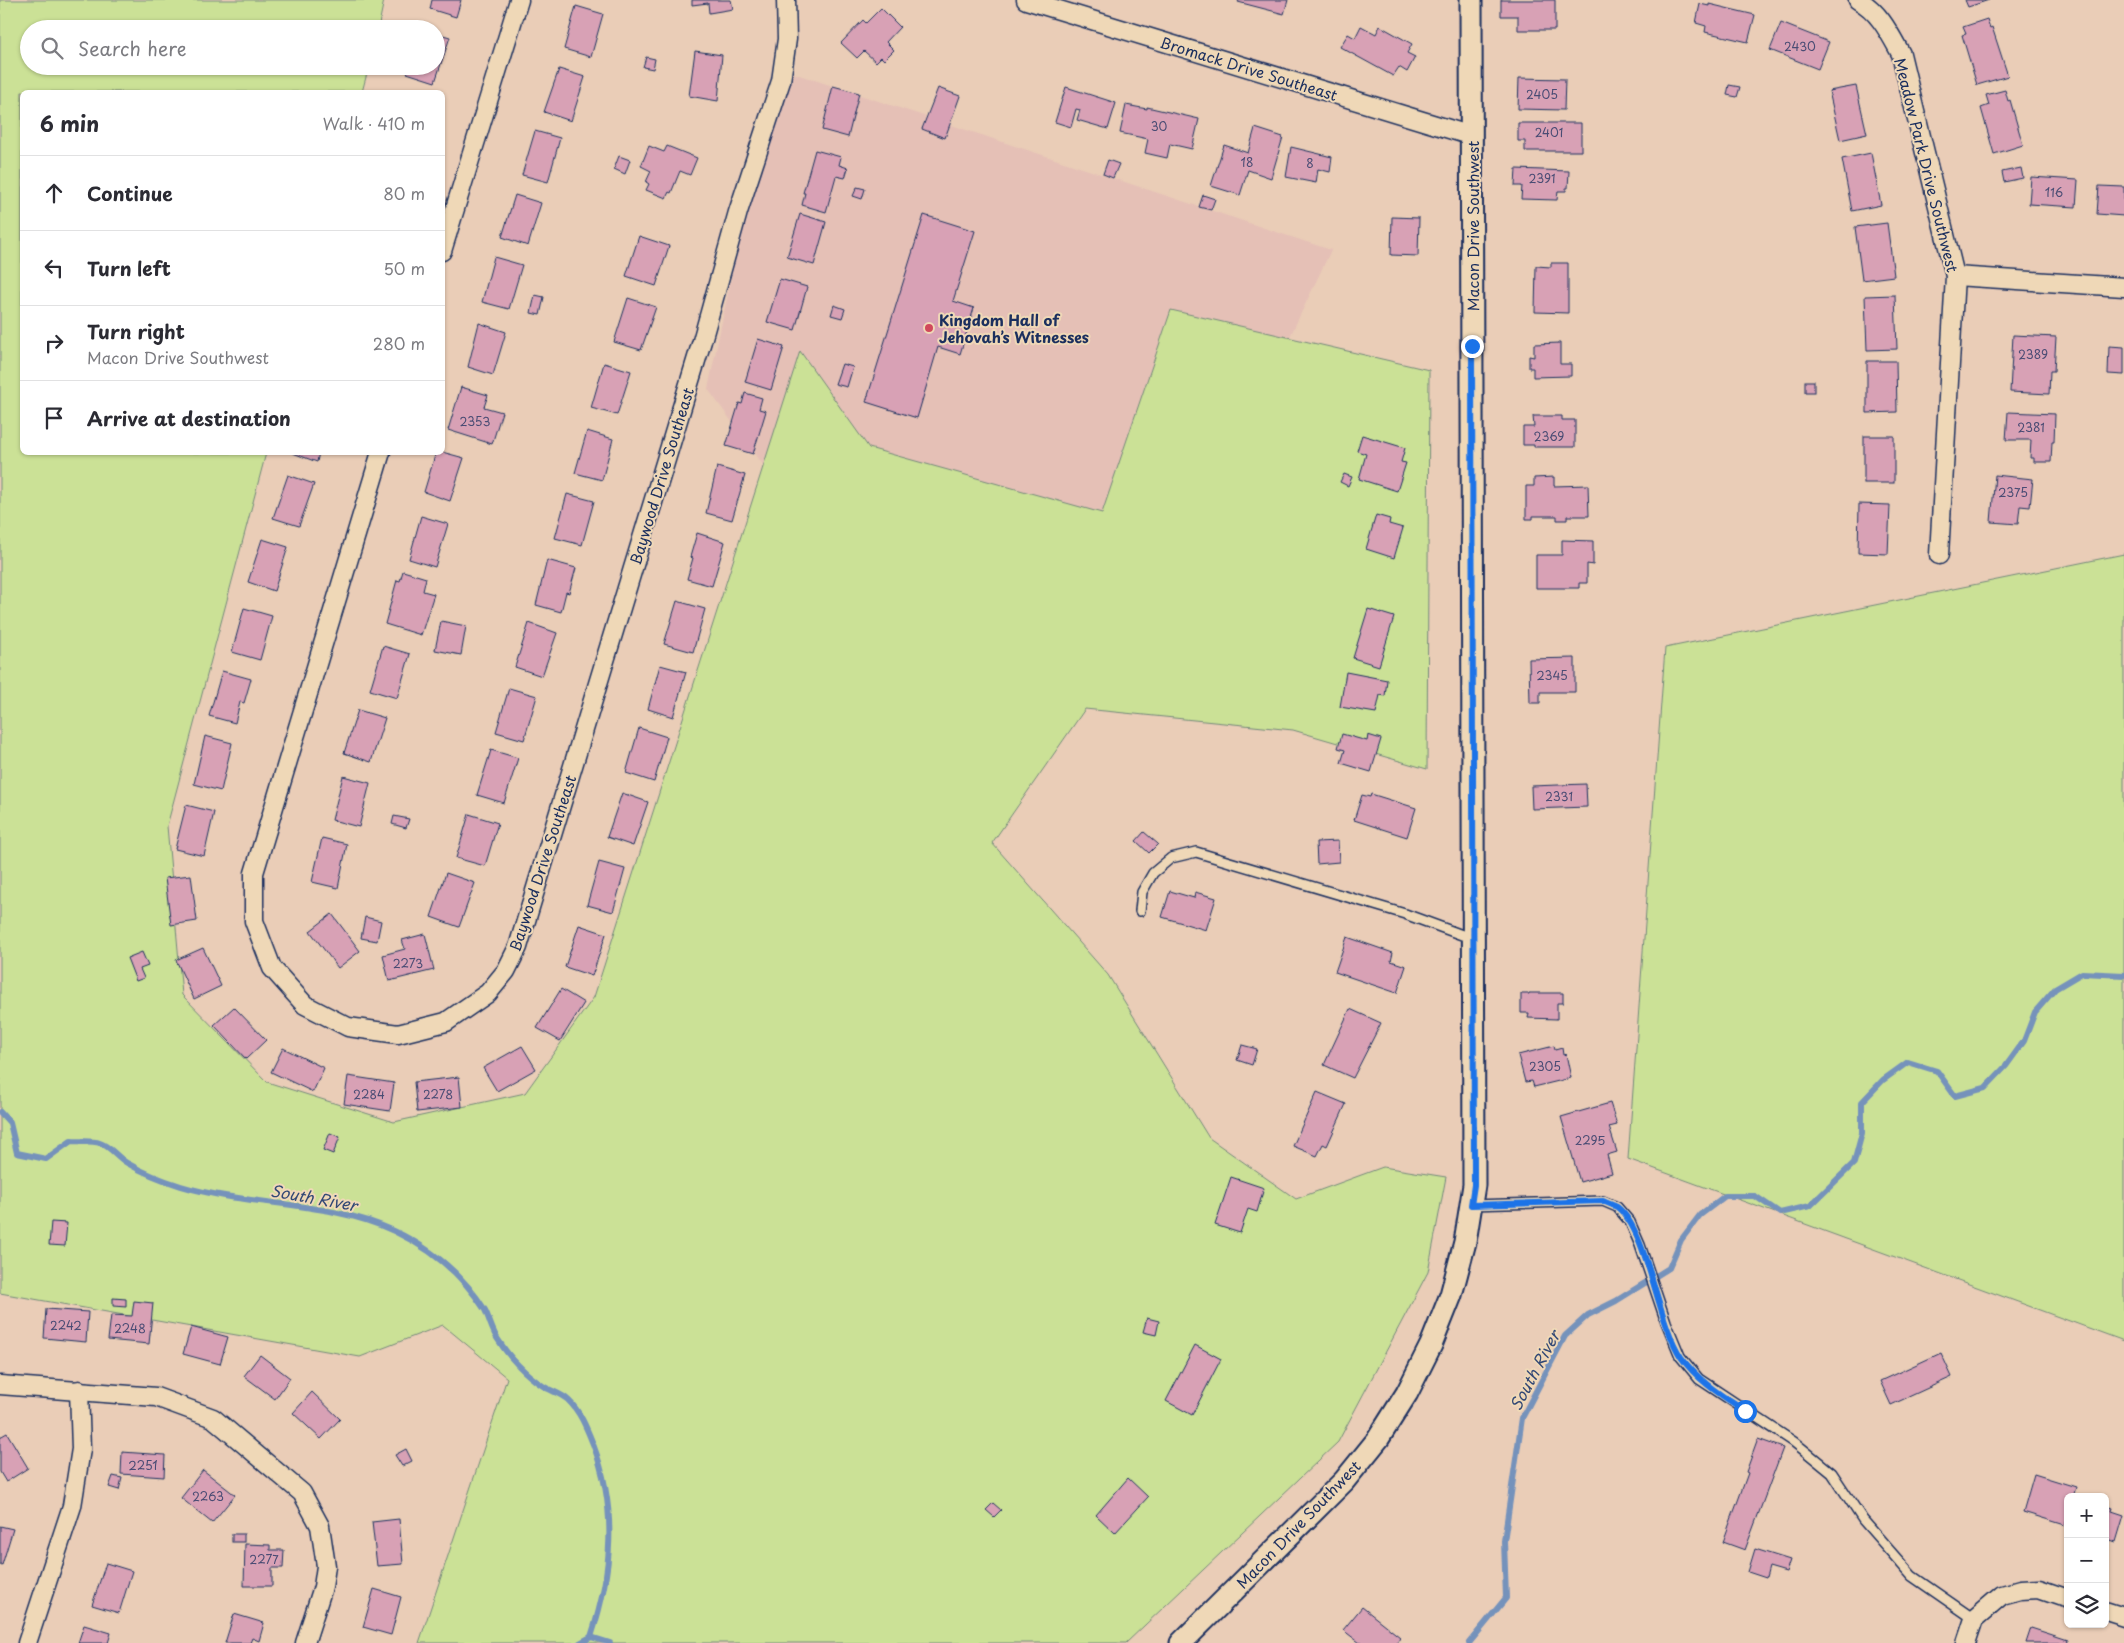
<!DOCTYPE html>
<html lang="en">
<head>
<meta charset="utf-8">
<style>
	:root { --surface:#fff; --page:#f7f7f7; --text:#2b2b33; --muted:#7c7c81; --line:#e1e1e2 }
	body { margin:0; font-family:"Playpen Sans",sans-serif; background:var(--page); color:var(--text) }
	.controls { position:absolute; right:15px; bottom:15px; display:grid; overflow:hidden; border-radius:8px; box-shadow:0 1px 4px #0004 }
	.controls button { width:45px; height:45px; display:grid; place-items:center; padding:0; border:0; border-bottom:1px solid var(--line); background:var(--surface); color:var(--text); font:25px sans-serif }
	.stop { position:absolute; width:15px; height:15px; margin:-11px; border:4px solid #1a73e8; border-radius:50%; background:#fff }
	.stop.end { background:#1a73e8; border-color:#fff; box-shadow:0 1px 5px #0008 }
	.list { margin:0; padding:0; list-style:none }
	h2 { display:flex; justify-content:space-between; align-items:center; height:65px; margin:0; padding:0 20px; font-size:21px }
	h2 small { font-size:16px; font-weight:400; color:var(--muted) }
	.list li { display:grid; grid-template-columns:32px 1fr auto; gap:15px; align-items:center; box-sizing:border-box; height:75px; padding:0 20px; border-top:1px solid var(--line) }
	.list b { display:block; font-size:19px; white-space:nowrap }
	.list p { margin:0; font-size:16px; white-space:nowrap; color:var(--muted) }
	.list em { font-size:16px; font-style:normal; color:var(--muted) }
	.icon { flex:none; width:28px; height:28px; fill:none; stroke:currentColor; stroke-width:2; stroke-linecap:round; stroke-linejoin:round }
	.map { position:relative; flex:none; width:2124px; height:1643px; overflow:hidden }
	.search { position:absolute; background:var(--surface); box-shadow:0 1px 4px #0004; left:20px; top:20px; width:425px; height:55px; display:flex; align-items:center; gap:12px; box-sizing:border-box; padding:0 18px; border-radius:28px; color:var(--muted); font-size:19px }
	.panel { position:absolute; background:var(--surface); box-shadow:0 1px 4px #0004; left:20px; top:90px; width:425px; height:365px; border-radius:8px }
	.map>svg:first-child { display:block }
	.built { fill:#e5c0b6 }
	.green { fill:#cbe196; stroke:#73887a }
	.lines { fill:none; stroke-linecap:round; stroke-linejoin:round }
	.stream { stroke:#7592bb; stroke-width:6 }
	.building { fill:#d8a1b5; stroke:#1b2f5e }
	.service-casing { stroke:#1b2f5e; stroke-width:12 }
	.minor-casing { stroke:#1b2f5e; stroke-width:21 }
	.tertiary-casing { stroke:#1b2f5e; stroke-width:25 }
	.service { stroke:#efd8b7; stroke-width:9 }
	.minor { stroke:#efd8b7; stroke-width:18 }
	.tertiary { stroke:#efd8b7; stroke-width:21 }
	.route { stroke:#1a73e8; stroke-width:6 }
	.poi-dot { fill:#d1495b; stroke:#efd8b7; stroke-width:2 }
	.labels { text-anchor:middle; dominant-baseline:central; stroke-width:4; stroke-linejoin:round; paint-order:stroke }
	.number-label { font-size:12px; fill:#4a4c74 }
	.street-label { font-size:15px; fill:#1b2f5e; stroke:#efd8b7 }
	.poi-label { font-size:15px; font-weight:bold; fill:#1b2f5e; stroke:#efd8b7; text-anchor:start }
	.water-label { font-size:16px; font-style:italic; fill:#324875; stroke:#efd8b7 }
</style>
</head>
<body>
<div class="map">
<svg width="2124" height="1643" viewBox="0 0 2124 1643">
	<rect width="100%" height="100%" fill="#eacdb7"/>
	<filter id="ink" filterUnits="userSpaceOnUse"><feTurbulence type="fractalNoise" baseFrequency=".02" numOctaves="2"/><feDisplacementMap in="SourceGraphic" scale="10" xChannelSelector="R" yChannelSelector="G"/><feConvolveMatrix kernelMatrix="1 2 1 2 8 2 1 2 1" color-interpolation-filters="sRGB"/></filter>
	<g filter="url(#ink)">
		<path class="built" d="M775 67 1331 250 1174 581 796 510 708 389Z"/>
		<g class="green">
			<path d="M0 0H384L378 29H29V66H369L362 92H22V452L266 453 167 826 182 995 267 1082 394 1122 525 1093 594 997 800 351 869 448 1102 513 1171 310 1429 370 1427 769 1293 730 1085 709 992 843 1108 975 1209 1138 1296 1199 1383 1167 1446 1177 1428 1272 1338 1442 1126 1643H419L507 1378 443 1325 360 1357 0 1293Z"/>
			<path d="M2124 554V1341L1628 1159 1665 648Z"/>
		</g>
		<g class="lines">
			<g class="stream">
				<path d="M0 1112 10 1123 17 1153 46 1159 71 1141C80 1142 91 1140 100 1143 110 1146 118 1158 127 1163 144 1173 162 1180 181 1186 251 1207 328 1200 394 1231 432 1249 463 1275 485 1310 490 1320 492 1332 499 1341 509 1357 526 1375 543 1386 551 1391 562 1394 568 1400 580 1411 587 1429 593 1444 618 1510 612 1572 591 1637"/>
				<path d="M591 1637 610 1643"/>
				<path d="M580 1643 591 1637"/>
				<path d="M1469 1643 1506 1598 1504 1541 1522 1418 1565 1336 1588 1315 1616 1301 1669 1268 1681 1240 1700 1215 1725 1196H1755L1780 1213 1810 1206 1854 1163 1862 1133V1102L1883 1080 1908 1062 1937 1071 1955 1096 1985 1088 2006 1066 2024 1041 2035 1012 2055 989 2082 973 2124 975"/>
			</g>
		</g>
		<g class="building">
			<path d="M432 0H461L456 17 430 9Z"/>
			<path d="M692 0H731L733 9 709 13 708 3 692 5Z"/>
			<path d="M1239 0H1288L1284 14 1238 2Z"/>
			<path d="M1501 0H1555V30H1518V16H1501Z"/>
			<path d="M1965 0H1989L1968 7Z"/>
			<path d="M1700 4 1709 6V4L1755 15 1748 42 1705 32 1706 26 1696 23Z"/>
			<path d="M576 6 603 14 591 57 564 49Z"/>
			<path d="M881 8 900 27 886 42 894 50 884 60 881 57 876 62 864 51 857 58 841 43 863 20 866 23Z"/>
			<path d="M1987 19 1990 28 1992 27 2008 76 1977 85 1962 35 1966 34 1963 27Z"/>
			<path d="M1781 23 1829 42 1818 69 1770 50Z"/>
			<path d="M1361 26 1376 34 1380 26 1412 44 1407 53 1415 57 1407 72 1399 67 1393 76 1340 47 1348 34 1355 38Z"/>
			<path d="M436 33 450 37 435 82 407 73 410 66H436Z"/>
			<path d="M695 51 722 55 718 101 689 96Z"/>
			<path d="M646 57 655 59 653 69 643 67Z"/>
			<path d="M559 69 585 77 571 121 544 112Z"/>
			<path d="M1519 78 1565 79 1564 110 1518 109Z"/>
			<path d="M1729 85 1740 87 1737 97 1727 95Z"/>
			<path d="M833 86 859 93 848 137 822 130Z"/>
			<path d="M1856 86 1867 134 1840 140 1829 91Z"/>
			<path d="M1066 87 1116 103 1108 129 1077 120 1080 110 1076 109 1071 127 1055 122Z"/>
			<path d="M938 88 960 96 945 138 922 129Z"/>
			<path d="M2005 90 2008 101 2010 100 2023 145 1994 154 1981 108 1989 105 1986 95Z"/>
			<path d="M1126 105 1147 109V107L1199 119 1192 149 1170 144 1167 158 1145 153 1148 139 1120 133Z"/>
			<path d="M1518 123H1581V151H1525V141H1518Z"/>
			<path d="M1255 128 1283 137 1271 178 1248 170 1240 195 1211 186 1224 145 1248 153Z"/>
			<path d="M535 131 560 138 548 182 522 175Z"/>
			<path d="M649 146 664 152 667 146 697 158 690 175 680 171 671 193 669 192 666 198 646 190 649 184 646 182 651 171 641 166Z"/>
			<path d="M1291 147 1332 157 1330 172 1318 169 1316 183 1286 177Z"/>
			<path d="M815 150 841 157 839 165 848 168 845 178 836 176 826 212 802 205 805 193H803Z"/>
			<path d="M1871 153 1881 205 1852 211 1842 159Z"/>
			<path d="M619 156 630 160 625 174 614 169Z"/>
			<path d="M1108 160 1119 164 1113 178 1103 174Z"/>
			<path d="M2021 168 2023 178 2004 182 2002 172Z"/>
			<path d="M1516 169 1569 171 1568 188H1566V191H1558L1557 200 1521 199 1522 186H1515Z"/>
			<path d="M2031 177 2078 180 2076 207 2029 204Z"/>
			<path d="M2099 186 2124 187V216L2097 214Z"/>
			<path d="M857 187 865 189 862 199 853 196Z"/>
			<path d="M515 195 541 203 528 246 502 237Z"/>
			<path d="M1203 195 1215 199 1211 210 1199 207Z"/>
			<path d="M800 214 826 222 814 265 787 257Z"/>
			<path d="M924 215 975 231 953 301 974 308 960 354 938 347 917 418 866 402Z"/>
			<path d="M1392 217 1419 218 1418 256 1391 255Z"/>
			<path d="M1887 223 1894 276 1862 280 1855 227Z"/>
			<path d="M639 236 669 246 656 286 626 276Z"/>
			<path d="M494 257 522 265 509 309 482 302Z"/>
			<path d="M1551 263H1568V313L1535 312 1536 266 1551 267Z"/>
			<path d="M780 279 807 287 795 330 767 322Z"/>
			<path d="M535 295 544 297 540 315 531 313Z"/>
			<path d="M1895 295 1897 349 1867 350 1865 296Z"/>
			<path d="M628 298 656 307 641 350 614 342Z"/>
			<path d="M834 305 845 309 842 318 831 315Z"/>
			<path d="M479 323 506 332 493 375 468 367Z"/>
			<path d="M2013 335 2056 337 2054 371H2050L2049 394 2010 392Z"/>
			<path d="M758 339 784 347 771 390 745 382Z"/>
			<path d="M1560 343V364H1571V376L1533 377V368H1529V356L1534 357V344Z"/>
			<path d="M2109 346 2124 347V375L2108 374Z"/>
			<path d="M1867 361H1896L1897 412 1867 413Z"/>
			<path d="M604 363 631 371 617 415 591 408Z"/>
			<path d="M842 364 853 367 847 387 835 384Z"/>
			<rect x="1805" y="381" width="9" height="11"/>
			<path d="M461 387 488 395 484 407 502 412 492 444 448 430Z"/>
			<path d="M745 393 762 398 759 409 766 411 753 454 726 446 739 403 742 404Z"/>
			<path d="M2008 412 2055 414 2054 442H2052L2051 462H2034V458H2030L2031 440H2006Z"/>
			<path d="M1533 416H1562V420H1575V447H1534V445H1523V427H1534Z"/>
			<path d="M587 431 613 439 602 480 575 473Z"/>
			<path d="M1362 435 1405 448 1401 462 1406 463 1397 491 1359 479 1366 454 1357 451Z"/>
			<rect x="1864" y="436" width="30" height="47"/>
			<path d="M290 452H319L317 462Z"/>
			<path d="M436 452H442L464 458 450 501 424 492Z"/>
			<path d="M717 467 745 475 732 520 706 513Z"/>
			<path d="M1344 474 1352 477 1348 486 1340 482Z"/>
			<path d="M288 475 314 484 299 526 273 518Z"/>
			<path d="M1995 475 2033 479 2030 507 2020 506 2018 524 1991 522Z"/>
			<path d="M1554 477V486L1588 485 1589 516H1567V520H1557V516H1533V519H1526V486H1534V478Z"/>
			<path d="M567 494 594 501 582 545 555 538Z"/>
			<path d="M1859 504 1890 505 1888 554 1858 553Z"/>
			<path d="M1376 515 1390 519 1389 524 1403 528 1394 558 1366 549Z"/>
			<path d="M421 516 448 524 435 567 409 559Z"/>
			<path d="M697 533 725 542 712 586 687 579 693 558 690 557Z"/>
			<path d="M262 539 288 547 274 591 248 582Z"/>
			<path d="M1562 540 1593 541V565L1587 564V583H1579V588H1536V555H1562Z"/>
			<path d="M547 560 576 568 569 593 566 592 561 612 536 605Z"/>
			<path d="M403 571 426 578 423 591 434 594 421 635 385 624 397 580 400 581Z"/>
			<path d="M677 601 705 609 693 652 664 644Z"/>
			<path d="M244 608 272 616 260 660 232 652Z"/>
			<path d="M1368 609 1394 617 1379 666 1353 658Z"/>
			<path d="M441 621 466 626 461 655 435 650Z"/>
			<path d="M529 623 557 633 542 676 515 667Z"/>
			<path d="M383 646 410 654 397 698 370 690Z"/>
			<path d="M1575 658V692H1540V703H1530L1529 659Z"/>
			<path d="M660 665 686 672 673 717 648 709Z"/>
			<path d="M222 671 251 679 244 703 240 702 235 723 209 716Z"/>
			<path d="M1346 672 1387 680 1385 696 1380 695 1376 713 1340 707Z"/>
			<path d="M509 688 537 696 524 740 496 732Z"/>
			<path d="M358 710 385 718 371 762 344 753Z"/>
			<path d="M639 728 667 737 654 782 626 773Z"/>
			<path d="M1342 734 1367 741 1368 735 1381 739 1371 772 1341 763 1345 750 1338 748Z"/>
			<path d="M205 736 232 743 221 791 194 784Z"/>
			<path d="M491 750 518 758 504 803 477 795Z"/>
			<path d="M343 776 370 783 359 827 332 820Z"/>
			<path d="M1586 784 1587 807 1532 809 1531 786Z"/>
			<path d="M622 793 648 802 633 846 607 837Z"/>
			<path d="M1371 794 1416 808 1407 837 1354 820 1362 795 1370 797Z"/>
			<path d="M186 805 214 812 204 856 175 849Z"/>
			<path d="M469 814 498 823 485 866 456 858Z"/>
			<path d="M394 816 409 819 406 828 392 824Z"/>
			<path d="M1144 832 1158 844 1149 853 1136 841Z"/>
			<path d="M322 838 347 844 338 888 312 882Z"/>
			<path d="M1338 841 1339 862 1317 864 1316 842Z"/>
			<path d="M599 862 625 869 613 912 587 905Z"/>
			<path d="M446 873 475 883 459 927 431 917Z"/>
			<path d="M191 875 197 921 171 925 165 878Z"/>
			<path d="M1170 891 1194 898 1195 892 1216 898 1206 930 1162 917Z"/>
			<path d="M332 914 360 951 338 968 310 931Z"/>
			<path d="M365 917 381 921 377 941 361 938Z"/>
			<path d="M579 925 606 934 592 976 565 967Z"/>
			<path d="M425 934 434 970 389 981 383 955 405 949 402 940Z"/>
			<path d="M1347 937 1393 953 1391 961 1406 966 1397 993 1335 972Z"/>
			<path d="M203 948 221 986 194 999 176 960Z"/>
			<path d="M142 952 148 966 140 969 144 978 136 981 127 958Z"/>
			<path d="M561 989 584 1003 560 1041 537 1028Z"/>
			<path d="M1529 993H1563V1003H1557V1019L1528 1018 1529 1013H1521V994H1529Z"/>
			<path d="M234 1007 266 1040 246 1059 214 1025Z"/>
			<path d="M1350 1009 1381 1023 1353 1078 1324 1065Z"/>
			<path d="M1242 1045 1257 1049 1252 1065 1237 1060Z"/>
			<path d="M522 1046 536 1069 497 1091 483 1068Z"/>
			<path d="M1554 1046 1555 1050 1562 1048 1563 1055 1566 1054 1571 1078 1534 1087 1532 1081 1525 1082 1518 1055Z"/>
			<path d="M283 1048 324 1068 313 1092 271 1072Z"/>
			<path d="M348 1076 394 1083 390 1111 344 1104Z"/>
			<path d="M459 1077 462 1107 417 1112 414 1082Z"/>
			<path d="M1317 1092 1346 1104 1327 1146 1323 1144 1317 1156 1293 1146Z"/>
			<path d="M1610 1103 1617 1125 1609 1127 1617 1152 1607 1155 1612 1173 1580 1182 1561 1117Z"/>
			<path d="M330 1133 340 1137 333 1154 323 1150Z"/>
			<path d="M1231 1177 1264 1188 1257 1212 1248 1209 1240 1233 1215 1225Z"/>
			<path d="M51 1222 67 1223 65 1246 49 1245Z"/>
			<path d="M113 1298 126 1299V1307L113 1306Z"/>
			<path d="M134 1301 153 1303 149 1344 108 1340 111 1315 132 1316Z"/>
			<path d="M46 1309 88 1312 86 1342 44 1338Z"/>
			<path d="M1147 1318 1159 1321 1156 1335 1143 1332Z"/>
			<path d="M191 1327 228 1337 220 1364 183 1354Z"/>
			<path d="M1195 1345 1221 1359 1192 1415 1166 1401Z"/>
			<path d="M1941 1353 1952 1377 1891 1405 1880 1381Z"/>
			<path d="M260 1355 290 1378 275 1399 244 1376Z"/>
			<path d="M312 1392 340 1419 321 1439 293 1413Z"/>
			<path d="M7 1433 28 1468 6 1482 0 1472V1437Z"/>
			<path d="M1758 1439 1783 1448 1745 1550 1723 1542 1748 1473 1746 1472Z"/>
			<path d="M406 1449 412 1461 402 1466 395 1455Z"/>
			<path d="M122 1452 165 1455 164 1477 121 1474Z"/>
			<path d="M203 1470 235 1495 212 1523 181 1498Z"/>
			<path d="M2034 1474 2076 1487 2073 1497H2068V1515L2065 1525 2023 1512Z"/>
			<path d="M113 1476 122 1478 119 1490 109 1487Z"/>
			<path d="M1128 1478 1148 1497 1115 1533 1096 1515Z"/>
			<path d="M993 1503 1001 1510 994 1517 986 1510Z"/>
			<path d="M2105 1505 2113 1508 2112 1511 2124 1515 2116 1542 2105 1538Z"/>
			<path d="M399 1519 403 1564 377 1566 372 1522Z"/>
			<path d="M0 1526 13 1529 2 1565 0 1564Z"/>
			<rect x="232" y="1534" width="12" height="8"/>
			<path d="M245 1544 270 1545V1550H284L283 1568H272V1586H244Z"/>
			<path d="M1755 1549 1790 1560 1786 1572 1769 1567 1766 1578 1748 1572Z"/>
			<path d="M106 1563 132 1571 119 1613 92 1605Z"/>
			<path d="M374 1589 401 1597 391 1635 363 1627Z"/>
			<path d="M1362 1607 1400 1637 1396 1643H1360L1343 1630Z"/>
			<path d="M234 1614 264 1623 259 1641 252 1638 250 1643H225Z"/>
			<path d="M84 1625 111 1633 108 1643H78Z"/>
			<path d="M2031 1628 2068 1640 2067 1643H2026Z"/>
		</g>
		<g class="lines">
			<defs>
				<g id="service">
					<path d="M1140 911 1142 892 1153 873 1171 858 1196 852 1405 914 1473 939"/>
					<path d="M1471 1205 1603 1201 1617 1207 1630 1222 1640 1245 1666 1322 1680 1356 1699 1379 1794 1442 1832 1473 1863 1520 1912 1576 1974 1619"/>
				</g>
				<g id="minor">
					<path d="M1026 0 1472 136"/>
					<path d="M1858 0C1879 11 1890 34 1901 54L1955 276 1939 555"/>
					<path d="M442 251 519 0"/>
					<path d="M1955 276 2124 287"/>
					<path d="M381 452 254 873V921L272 968 305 1005 348 1027 398 1034 446 1022 488 993 506 971 518 947 702 341 738 212 781 81 787 39 786 0"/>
					<path d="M0 1385 156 1397 213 1418 302 1493 320 1526 326 1566 323 1587 305 1643"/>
					<path d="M2105 1610 2124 1616"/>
					<path d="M27 1643 72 1506 81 1449 79 1390"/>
					<path d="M1966 1643 1974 1619 2002 1595 2020 1590 2039 1589 2068 1599"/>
				</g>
				<path id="tertiary" d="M1181 1643 1344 1481 1378 1439 1407 1393 1431 1345 1451 1295 1465 1242 1474 1185 1471 0"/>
			</defs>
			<use href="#service" class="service-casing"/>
			<use href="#minor" class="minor-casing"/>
			<use href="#tertiary" class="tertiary-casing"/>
			<use href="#service" class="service"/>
			<use href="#minor" class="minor"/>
			<use href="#tertiary" class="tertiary"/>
		</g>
	</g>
	<g class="lines" filter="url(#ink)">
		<path class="route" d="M1472 346 1474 1185 1471 1205 1603 1201C1607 1203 1613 1205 1617 1207 1648 1230 1657 1322 1681 1357 1698 1381 1721 1395 1745 1411"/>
	</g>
	<circle class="poi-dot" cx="929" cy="328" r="5"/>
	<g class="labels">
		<g class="number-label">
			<text x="1800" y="46">2430</text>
			<text x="1542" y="94">2405</text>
			<text x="1159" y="126">30</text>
			<text x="1549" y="132">2401</text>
			<text x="1247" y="162">18</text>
			<text x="1310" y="163">8</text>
			<text x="1542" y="178">2391</text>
			<text x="2054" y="192">116</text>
			<text x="2033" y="354">2389</text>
			<text x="475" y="421">2353</text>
			<text x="2031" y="427">2381</text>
			<text x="1549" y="436">2369</text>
			<text x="2013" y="492">2375</text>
			<text x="1552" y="675">2345</text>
			<text x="1559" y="796">2331</text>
			<text x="408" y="963">2273</text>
			<text x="1545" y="1066">2305</text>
			<text x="369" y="1094">2284</text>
			<text x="438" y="1094">2278</text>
			<text x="1590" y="1140">2295</text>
			<text x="66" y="1325">2242</text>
			<text x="130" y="1328">2248</text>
			<text x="143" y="1465">2251</text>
			<text x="208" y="1496">2263</text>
			<text x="264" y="1559">2277</text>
		</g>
		<g class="street-label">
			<text transform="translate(1249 68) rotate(17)">Bromack Drive Southeast</text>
			<text transform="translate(1927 165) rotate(76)">Meadow Park Drive Southwest</text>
			<text transform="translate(1472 226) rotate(-90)">Macon Drive Southwest</text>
			<text transform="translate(661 476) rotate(-73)">Baywood Drive Southeast</text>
			<text transform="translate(542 863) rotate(-72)">Baywood Drive Southeast</text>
			<text transform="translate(1298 1524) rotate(-46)">Macon Drive Southwest</text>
		</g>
		<g class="poi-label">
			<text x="939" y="319">Kingdom Hall of<tspan x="939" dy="17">Jehovah’s Witnesses</tspan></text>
		</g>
		<g class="water-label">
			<text transform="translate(314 1197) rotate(10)">South River</text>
			<text transform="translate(1534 1370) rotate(-62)">South River</text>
		</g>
	</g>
</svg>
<div class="controls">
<button>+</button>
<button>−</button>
<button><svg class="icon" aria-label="layers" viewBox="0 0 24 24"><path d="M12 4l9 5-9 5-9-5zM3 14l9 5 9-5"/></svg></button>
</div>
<div class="stop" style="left:1745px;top:1411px"></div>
<div class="stop end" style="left:1472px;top:346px"></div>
<div class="search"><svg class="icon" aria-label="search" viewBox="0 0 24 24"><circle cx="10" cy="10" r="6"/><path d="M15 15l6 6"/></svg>Search here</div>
<section class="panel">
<h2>6 min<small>Walk · 410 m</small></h2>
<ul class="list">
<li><svg class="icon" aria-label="ahead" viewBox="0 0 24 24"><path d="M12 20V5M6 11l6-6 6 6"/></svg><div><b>Continue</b></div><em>80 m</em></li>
<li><svg class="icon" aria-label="left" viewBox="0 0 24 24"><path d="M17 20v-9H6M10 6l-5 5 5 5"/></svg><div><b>Turn left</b></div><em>50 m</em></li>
<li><svg class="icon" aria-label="right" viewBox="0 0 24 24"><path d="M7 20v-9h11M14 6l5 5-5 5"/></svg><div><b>Turn right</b><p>Macon Drive Southwest</p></div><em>280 m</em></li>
<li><svg class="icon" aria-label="arrive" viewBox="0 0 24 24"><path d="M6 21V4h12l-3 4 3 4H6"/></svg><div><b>Arrive at destination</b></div></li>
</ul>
</section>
</div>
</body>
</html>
